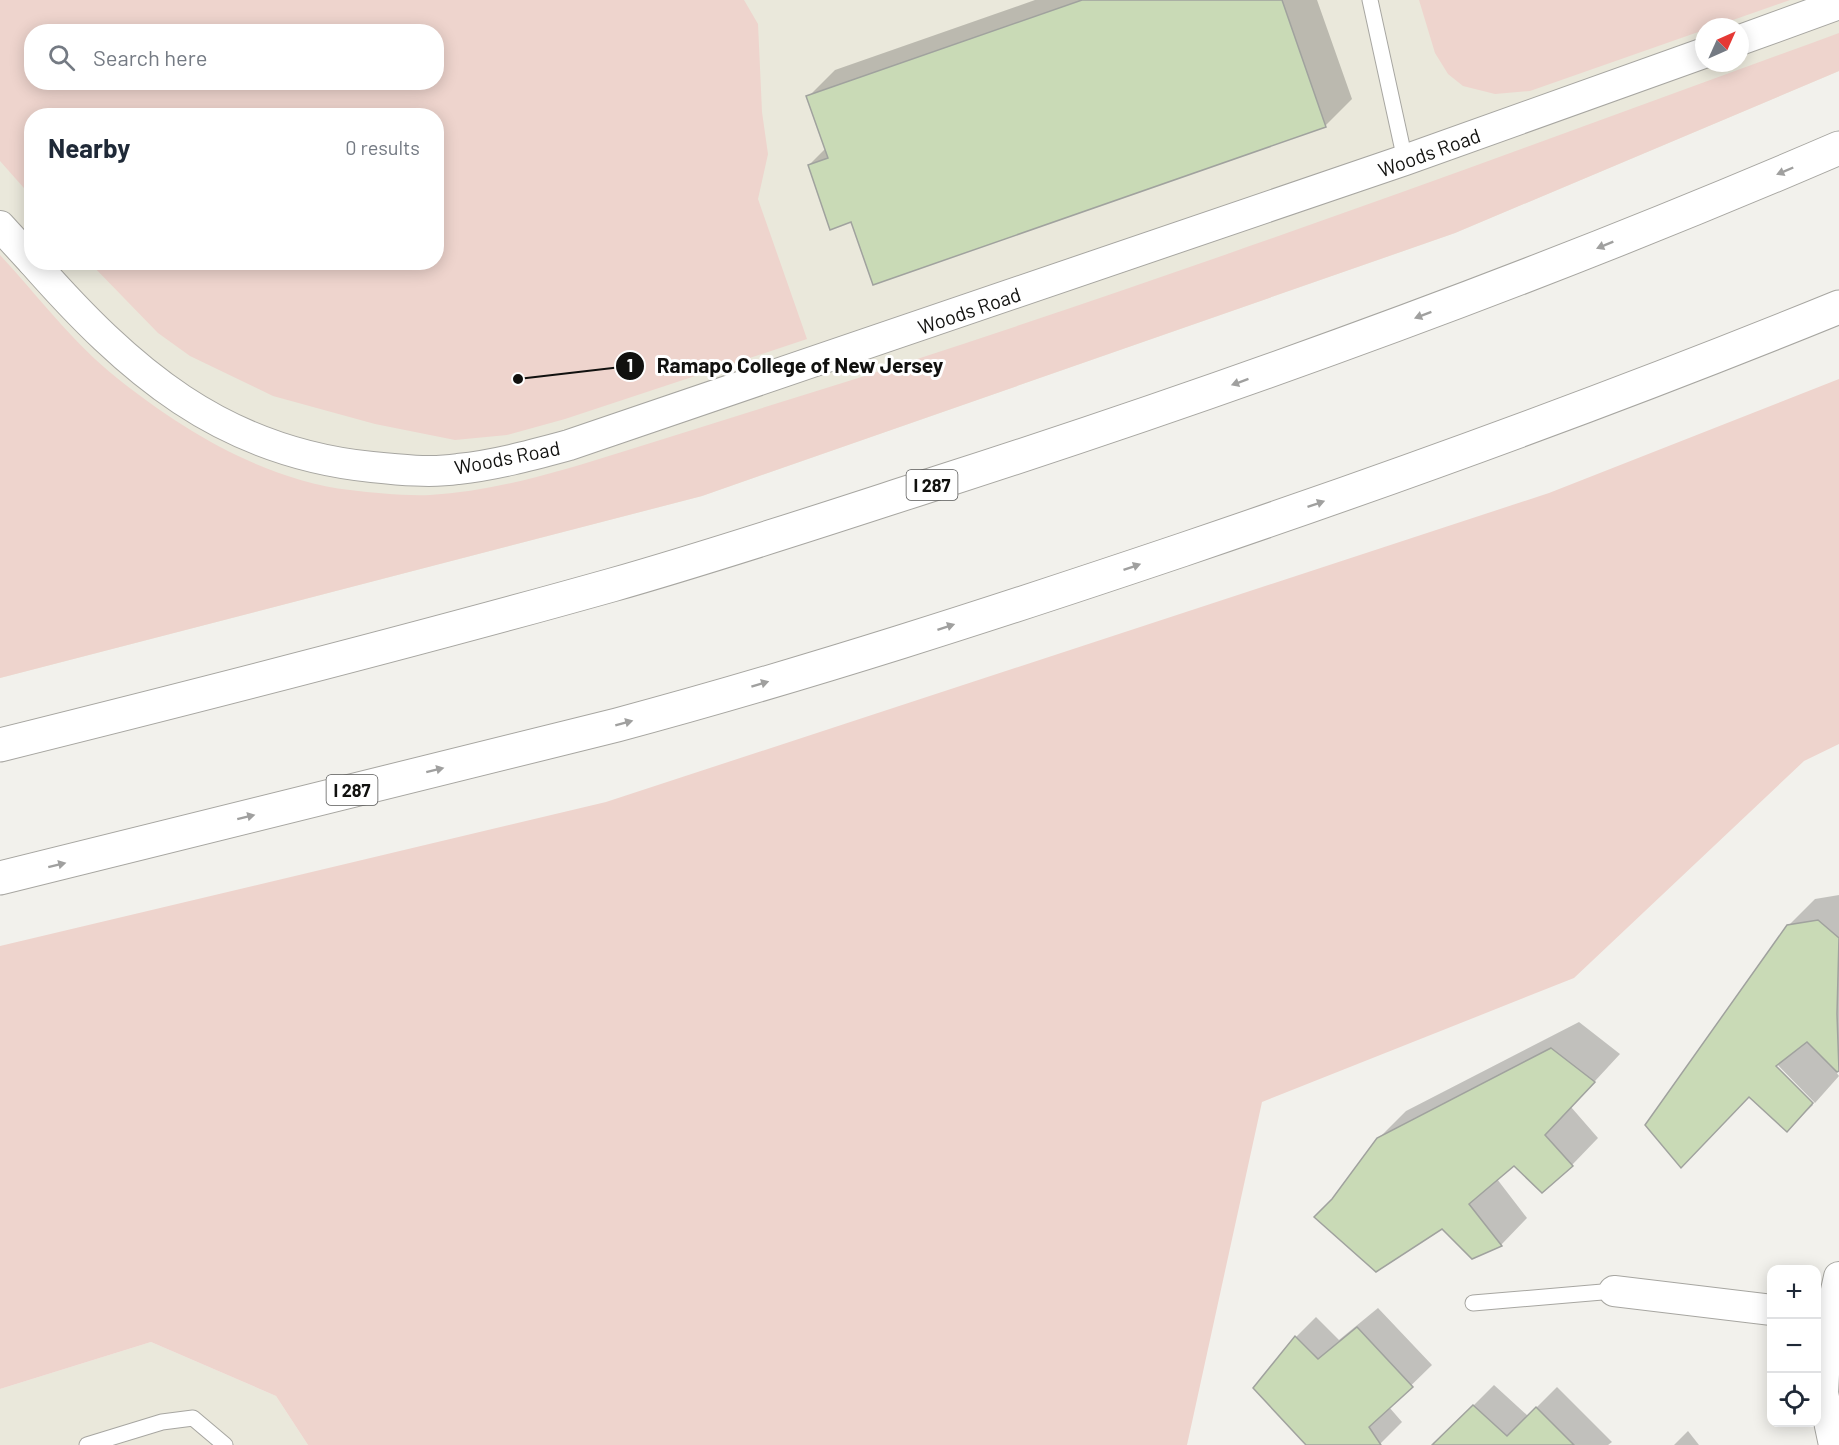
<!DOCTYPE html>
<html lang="en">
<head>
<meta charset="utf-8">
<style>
	:root { --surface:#fff; --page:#f6f6f7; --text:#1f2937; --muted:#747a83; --line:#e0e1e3 }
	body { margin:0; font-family:Barlow,sans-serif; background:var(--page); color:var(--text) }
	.controls { position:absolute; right:18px; bottom:18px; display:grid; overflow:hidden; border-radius:12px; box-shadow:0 3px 15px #0003 }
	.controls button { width:54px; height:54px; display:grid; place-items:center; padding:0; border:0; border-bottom:2px solid var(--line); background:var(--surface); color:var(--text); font:30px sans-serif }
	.compass { position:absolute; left:1695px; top:18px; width:54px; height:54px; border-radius:50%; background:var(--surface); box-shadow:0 3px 15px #0003; rotate:45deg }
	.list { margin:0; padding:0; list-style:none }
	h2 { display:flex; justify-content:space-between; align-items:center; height:78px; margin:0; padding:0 24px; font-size:26px }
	h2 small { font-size:20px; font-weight:400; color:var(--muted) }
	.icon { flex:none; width:33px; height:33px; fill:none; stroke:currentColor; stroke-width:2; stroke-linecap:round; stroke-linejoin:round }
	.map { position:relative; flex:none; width:1839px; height:1445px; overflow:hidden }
	.search { position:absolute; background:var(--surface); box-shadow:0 3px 15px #0003; left:24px; top:24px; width:420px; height:66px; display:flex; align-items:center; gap:15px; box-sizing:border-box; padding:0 21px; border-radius:24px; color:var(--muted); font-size:22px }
	.panel { position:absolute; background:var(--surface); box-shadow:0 3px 15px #0003; left:24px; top:108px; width:420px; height:162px; border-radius:24px }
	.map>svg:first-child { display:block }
	.built { fill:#eae8db; fill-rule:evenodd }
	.green { fill:#eed4cd; fill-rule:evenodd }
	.shadow { fill:#0003 }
	.building { fill:#c9dab6; stroke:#a0a29e; stroke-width:1.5 }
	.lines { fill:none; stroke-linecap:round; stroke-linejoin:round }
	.service-casing { stroke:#a7a6a1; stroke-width:17 }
	.minor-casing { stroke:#a7a6a1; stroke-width:32 }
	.motorway-casing { stroke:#a7a6a1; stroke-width:35 }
	.service { stroke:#fff; stroke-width:15 }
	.minor { stroke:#fff; stroke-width:30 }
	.motorway { stroke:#fff; stroke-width:33 }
	.oneway { fill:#a0a09f }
	.labels { text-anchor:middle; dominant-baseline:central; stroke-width:6; stroke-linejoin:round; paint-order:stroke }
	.shield { fill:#fff; stroke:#585857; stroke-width:1.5 }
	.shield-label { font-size:18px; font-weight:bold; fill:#11110f }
	.street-label { font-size:20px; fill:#11110f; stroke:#fff }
	.leader { fill:none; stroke:#11110f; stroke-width:2 }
	.callout-dot { fill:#11110f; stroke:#fff; stroke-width:2 }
	.mark-label { font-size:18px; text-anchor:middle; font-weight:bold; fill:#fff }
	.callout-label { font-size:21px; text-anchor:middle; font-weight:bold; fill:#11110f; stroke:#fff; stroke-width:6; stroke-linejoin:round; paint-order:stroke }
</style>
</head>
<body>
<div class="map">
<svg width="1839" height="1445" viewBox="0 0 1839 1445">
	<rect width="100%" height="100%" fill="#f2f1ec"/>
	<g class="built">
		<path d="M0 0H1839V71L1455 233 702 496 0 678ZM1704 27H1740V63H1704ZM32 32H436V82H32ZM32 116H436V262H32Z"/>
		<path d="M151 1342 276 1396 308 1445H0V1389Z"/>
	</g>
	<g class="green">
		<path d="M0 0H744L758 24 762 112 768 154 758 199 807 339 565 419 507 435 455 440 375 424 273 396 190 356 158 333 90 263 436 262V116H32L31 196 0 161ZM32 32H436V82H32Z"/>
		<path d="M1419 0H1790L1713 27H1704V30L1530 91 1495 94 1463 86 1448 74 1435 53Z"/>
		<path d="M1839 33V71L1455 233 702 496 0 678V255C38 296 73 343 117 378 183 431 265 480 350 490 375 493 404 496 430 495 497 491 561 471 625 451 686 432 746 413 807 394 1155 285 1497 158 1839 33Z"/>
		<path d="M1839 379V744L1804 761 1574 978 1262 1102 1187 1445H308L276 1396 151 1342 0 1389V946L606 802 1549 493Z"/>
	</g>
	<g class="shadow">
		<path d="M1035 0H1317L1352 99 1325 126 852 220 809 165 826 148 808 97 835 70Z"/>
		<path d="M1839 895V1069L1836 1072 1839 1076 1815 1103 1772 1059 1769 1062 1813 1105 1787 1130 1749 1095 1788 926 1815 899Z"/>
		<path d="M1579 1022 1620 1054 1571 1107 1598 1138 1572 1165 1514 1164 1497 1179 1527 1218 1501 1245 1442 1227 1333 1200 1378 1139 1406 1111Z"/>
		<path d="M1378 1308 1432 1365 1389 1407 1402 1422 1379 1445H1308L1296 1337 1316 1317 1339 1340Z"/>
		<path d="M1494 1385 1528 1416 1557 1387 1612 1442 1608 1445H1434Z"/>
		<path d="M1688 1431 1699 1445H1674Z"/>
	</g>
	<g class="building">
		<path d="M1082 0H1282L1326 127 873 285 851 222 830 230 808 165 828 158 806 96Z"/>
		<path d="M1818 920 1839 938 1837 1014 1839 1071 1837 1072 1807 1042 1776 1066 1813 1103 1787 1132 1749 1097 1681 1168 1645 1125 1787 925Z"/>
		<path d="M1551 1048 1595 1082 1545 1135 1573 1166 1542 1193 1514 1166 1469 1204 1502 1246 1472 1259 1442 1229 1376 1272 1314 1217 1332 1199 1377 1138Z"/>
		<path d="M1357 1327 1413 1387 1369 1427 1381 1445H1306L1253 1388 1295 1336 1318 1359Z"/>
		<path d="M1473 1405 1507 1436 1536 1407 1574 1445H1432Z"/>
	</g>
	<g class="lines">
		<defs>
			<g id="service">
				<path d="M1370 0 1405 160"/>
				<path d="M1473 1303 1614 1291"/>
				<path d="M87 1445 162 1422 193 1418 225 1445"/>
			</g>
			<g id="minor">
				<path d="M1740 40 1839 4"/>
				<path d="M0 226 32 261"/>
				<path d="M33 262C129 371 221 452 372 467 400 470 431 473 458 469 496 465 532 455 569 445L1405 160 1704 53"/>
				<path d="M1614 1291 1772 1310"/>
				<path d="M1834 1445 1823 1393 1826 1336 1839 1277"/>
			</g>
			<g id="motorway">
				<path d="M0 745C205 694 409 642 612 585 721 554 829 518 937 483 1242 385 1544 275 1839 148"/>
				<path d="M0 878 617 725C807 674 995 613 1182 550 1403 475 1623 395 1839 307"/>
			</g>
		</defs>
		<use href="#service" class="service-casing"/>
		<use href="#minor" class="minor-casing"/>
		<use href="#motorway" class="motorway-casing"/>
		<use href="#service" class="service"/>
		<use href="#minor" class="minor"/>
		<use href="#motorway" class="motorway"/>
	</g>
	<defs><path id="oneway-solid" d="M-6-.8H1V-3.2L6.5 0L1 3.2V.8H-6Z" transform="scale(1.5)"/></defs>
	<g class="oneway">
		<use href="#oneway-solid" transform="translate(1785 171) rotate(157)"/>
		<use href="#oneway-solid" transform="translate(1605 245) rotate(158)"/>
		<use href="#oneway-solid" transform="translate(1423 315) rotate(159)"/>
		<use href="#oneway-solid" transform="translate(1240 382) rotate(160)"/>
		<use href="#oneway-solid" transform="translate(1316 504) rotate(-19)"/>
		<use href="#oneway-solid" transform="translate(1132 567) rotate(-19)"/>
		<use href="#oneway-solid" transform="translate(946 627) rotate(-18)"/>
		<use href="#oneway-solid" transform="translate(760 684) rotate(-17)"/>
		<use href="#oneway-solid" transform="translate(624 723) rotate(-15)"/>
		<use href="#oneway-solid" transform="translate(435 770) rotate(-14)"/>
		<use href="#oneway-solid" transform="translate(246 817) rotate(-14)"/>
		<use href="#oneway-solid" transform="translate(57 865) rotate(-14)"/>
	</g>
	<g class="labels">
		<g class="shield">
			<rect x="906.5" y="470" width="51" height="30" rx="4.5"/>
			<rect x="326.5" y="775" width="51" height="30" rx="4.5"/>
		</g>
		<g class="shield-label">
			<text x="932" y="485">I 287</text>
			<text x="352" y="790">I 287</text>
		</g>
		<g class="street-label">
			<text transform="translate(1429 152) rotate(-20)">Woods Road</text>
			<text transform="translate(969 310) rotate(-19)">Woods Road</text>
			<text transform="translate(507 457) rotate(-11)">Woods Road</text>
		</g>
	</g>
	<path class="leader" d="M518 379L630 366"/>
	<g class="callout-dot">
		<circle cx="518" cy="379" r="6"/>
		<circle cx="630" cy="366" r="15"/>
	</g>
	<g class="mark-label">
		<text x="630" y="372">1</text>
	</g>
	<g class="callout-label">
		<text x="800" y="373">Ramapo College of New Jersey</text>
	</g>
</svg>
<div class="controls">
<button>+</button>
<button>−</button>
<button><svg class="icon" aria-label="locate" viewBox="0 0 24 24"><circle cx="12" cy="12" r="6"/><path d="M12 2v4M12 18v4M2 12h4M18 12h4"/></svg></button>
</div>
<svg class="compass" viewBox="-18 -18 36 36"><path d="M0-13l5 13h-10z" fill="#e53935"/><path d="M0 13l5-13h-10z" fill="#747a83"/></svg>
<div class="search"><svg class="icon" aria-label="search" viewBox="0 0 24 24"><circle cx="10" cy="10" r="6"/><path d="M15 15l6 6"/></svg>Search here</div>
<section class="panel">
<h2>Nearby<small>0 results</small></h2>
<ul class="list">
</ul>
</section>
</div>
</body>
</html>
